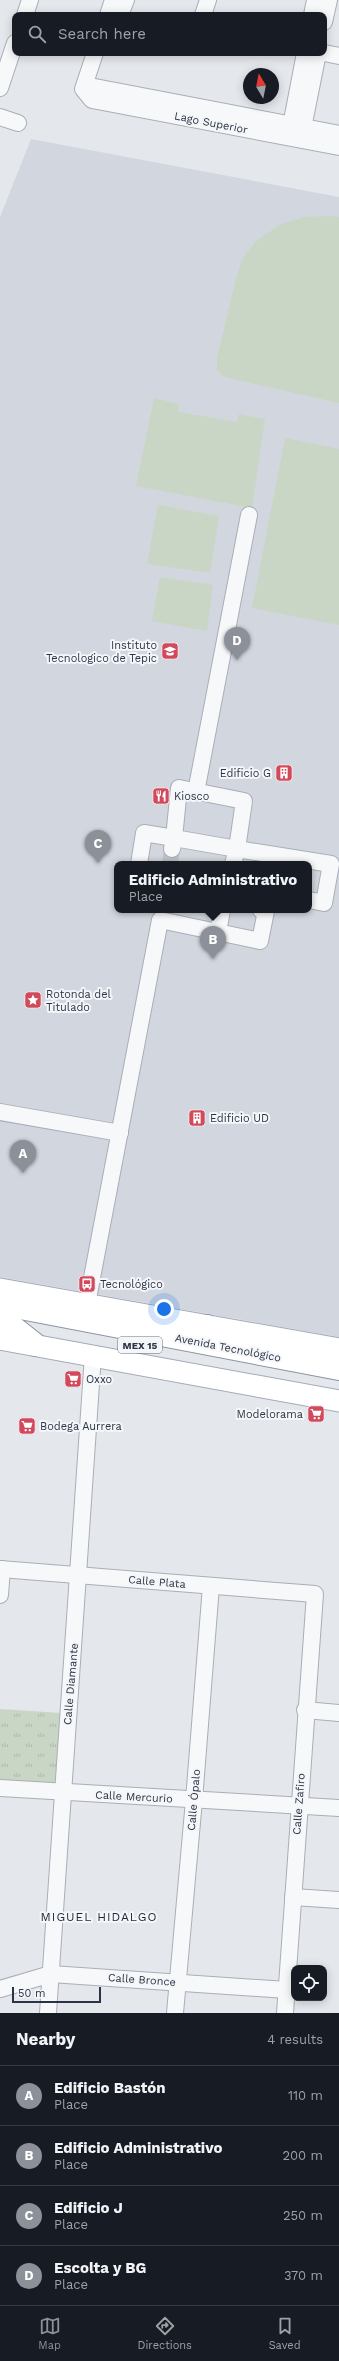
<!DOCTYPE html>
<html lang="en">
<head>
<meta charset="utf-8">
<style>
	:root { --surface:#171b24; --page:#20242c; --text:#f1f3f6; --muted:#9ea1a6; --line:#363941; --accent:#8c9099 }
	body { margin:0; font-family:"Work Sans",sans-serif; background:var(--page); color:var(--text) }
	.controls { position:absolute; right:12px; bottom:12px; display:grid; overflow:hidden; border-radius:8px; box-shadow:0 2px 10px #0003 }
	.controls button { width:36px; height:36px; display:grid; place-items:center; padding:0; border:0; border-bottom:1px solid var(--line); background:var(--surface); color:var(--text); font:20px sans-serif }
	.compass { position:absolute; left:243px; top:68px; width:36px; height:36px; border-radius:50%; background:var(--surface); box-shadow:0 2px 10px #0003; rotate:350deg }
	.scale { position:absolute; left:12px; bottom:10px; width:89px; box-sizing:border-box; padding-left:4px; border:2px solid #2b3445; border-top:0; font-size:11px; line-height:14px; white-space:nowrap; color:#2b3445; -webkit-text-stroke:3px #f4f6f9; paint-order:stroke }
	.you { position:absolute; left:164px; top:1309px; width:14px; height:14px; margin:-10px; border:3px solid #fff; border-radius:50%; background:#1a73e8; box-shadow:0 0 0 6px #1a73e833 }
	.badge { display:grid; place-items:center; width:26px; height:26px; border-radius:50%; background:var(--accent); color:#fff; font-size:13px; font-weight:700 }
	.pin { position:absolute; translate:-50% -33px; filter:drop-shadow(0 1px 2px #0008) }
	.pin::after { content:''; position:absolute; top:21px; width:14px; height:12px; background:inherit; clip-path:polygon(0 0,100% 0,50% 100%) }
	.popup { position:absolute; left:114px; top:861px; width:198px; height:52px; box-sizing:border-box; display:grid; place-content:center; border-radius:8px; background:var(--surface); filter:drop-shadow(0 1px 3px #0005); font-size:13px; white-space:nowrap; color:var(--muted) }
	.popup b { font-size:15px; color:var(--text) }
	.popup::after { content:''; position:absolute; left:50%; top:100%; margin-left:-8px; border:8px solid transparent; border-top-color:var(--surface) }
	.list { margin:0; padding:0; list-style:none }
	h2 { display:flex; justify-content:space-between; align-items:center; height:52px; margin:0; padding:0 16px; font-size:17px }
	h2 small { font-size:13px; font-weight:400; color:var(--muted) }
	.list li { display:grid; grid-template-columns:26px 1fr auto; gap:12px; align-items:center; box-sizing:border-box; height:60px; padding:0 16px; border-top:1px solid var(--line) }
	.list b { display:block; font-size:15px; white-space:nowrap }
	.list p { margin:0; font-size:13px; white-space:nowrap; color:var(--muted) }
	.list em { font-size:13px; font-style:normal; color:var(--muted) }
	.icon { flex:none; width:22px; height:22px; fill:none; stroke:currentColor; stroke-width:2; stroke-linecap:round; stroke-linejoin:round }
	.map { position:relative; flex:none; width:339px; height:2013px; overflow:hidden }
	.search { position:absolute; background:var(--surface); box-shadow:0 2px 10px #0003; left:12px; right:12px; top:12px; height:44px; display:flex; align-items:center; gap:10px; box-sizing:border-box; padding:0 14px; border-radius:8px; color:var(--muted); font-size:15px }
	.sheet { height:292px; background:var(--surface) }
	nav { display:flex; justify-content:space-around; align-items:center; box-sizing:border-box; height:56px; border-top:1px solid var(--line); background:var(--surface); font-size:11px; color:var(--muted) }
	nav a { display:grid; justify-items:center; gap:2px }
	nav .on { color:var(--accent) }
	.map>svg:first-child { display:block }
	.built { fill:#d2d6de; fill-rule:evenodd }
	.grass { fill:url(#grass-tufts) }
	.pitch { fill:#c9d6c5 }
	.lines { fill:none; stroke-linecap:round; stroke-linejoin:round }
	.minor-tunnel { stroke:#bfc3cb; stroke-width:16; stroke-dasharray:16 8; stroke-linecap:butt }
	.minor-casing { stroke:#a9aeb7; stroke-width:18 }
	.major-casing { stroke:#a3abb8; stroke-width:23 }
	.highway-casing { stroke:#8b94a3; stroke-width:24 }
	.minor { stroke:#f7f8fa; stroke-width:16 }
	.major { stroke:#fff; stroke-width:21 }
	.highway { stroke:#fff; stroke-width:22 }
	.labels { text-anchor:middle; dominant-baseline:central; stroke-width:4; stroke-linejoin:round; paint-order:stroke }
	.shield { fill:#f4f6f9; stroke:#676e7b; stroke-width:1 }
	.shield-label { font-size:10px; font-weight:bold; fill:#2b3445 }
	.street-label { font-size:11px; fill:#2b3445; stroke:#f4f6f9 }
	.poi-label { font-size:11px; fill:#2b3445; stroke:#f4f6f9; text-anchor:start }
	.neighbourhood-label { font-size:12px; letter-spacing:1px; fill:#1d2536; stroke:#f4f6f9 }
</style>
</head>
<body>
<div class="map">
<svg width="339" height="2013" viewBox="0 0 339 2013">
	<defs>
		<pattern id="grass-tufts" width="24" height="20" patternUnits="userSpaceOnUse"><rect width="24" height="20" fill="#c9d6c5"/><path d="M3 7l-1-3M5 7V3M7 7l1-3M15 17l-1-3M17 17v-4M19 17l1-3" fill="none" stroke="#adb8ab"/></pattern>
	</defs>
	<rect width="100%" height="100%" fill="#e4e7ec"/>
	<path class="built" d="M31 139 339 197V1337L0 1277V217ZM117 864H309V910H117Z"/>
	<path class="grass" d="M0 1709 62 1713 56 1788 0 1784Z"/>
	<g class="pitch">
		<path d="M333 216 339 217V403L224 377 217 370V358L237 275 242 259 256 241 281 224 305 217Z"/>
		<path d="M154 398 179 404V412L237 422 239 414 265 419 252 508 136 486Z"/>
		<path d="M285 438 339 449V625L252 608Z"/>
		<path d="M158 505 219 516 210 573 147 564Z"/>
		<path d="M160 577 213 585 207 631 152 621Z"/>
	</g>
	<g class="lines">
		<path class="minor-tunnel" d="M170 864 172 849"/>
		<defs>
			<g id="minor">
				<path d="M25 15 30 0"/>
				<path d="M108 15 113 0"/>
				<path d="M120 15 126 0"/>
				<path d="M203 15 208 0"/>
				<path d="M312 15 315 0"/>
				<path d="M324 22 329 0"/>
				<path d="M95 53 83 89 92 100 339 147"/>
				<path d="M324 53 339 56"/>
				<path d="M95 87 339 134"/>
				<path d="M0 88 15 43"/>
				<path d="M0 117 18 123"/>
				<path d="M289 136 305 53"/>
				<path d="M301 138 318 53"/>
				<path d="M179 788 244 801 237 849 174 838Z"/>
				<path d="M196 792 249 515"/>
				<path d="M139 864 144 833 174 838 172 849"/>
				<path d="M233 864 237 849 331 864 324 903 309 900"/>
				<path d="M218 932 222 910"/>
				<path d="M0 1112 120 1133"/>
				<path d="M87 1304 160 920 260 941 266 911 261 910"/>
				<path d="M0 1569 315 1594 285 2013"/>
				<path d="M0 1595 2 1569"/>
				<path d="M305 1710 339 1713"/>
				<path d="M0 1788 339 1808"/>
				<path d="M293 1897 339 1900"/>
				<path d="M0 1989 51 1974 287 1990"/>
				<path d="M48 2013 93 1355"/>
				<path d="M175 2013 194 1800 211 1586"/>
			</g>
			<g id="major">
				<path d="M0 1289 339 1349"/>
				<path d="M0 1339 339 1401"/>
			</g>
			<g id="highway">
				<path d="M0 1304 339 1369"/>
				<path d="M3 1319 36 1345"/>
				<path d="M173 1333 207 1326"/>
			</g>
		</defs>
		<use href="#minor" class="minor-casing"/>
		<use href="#major" class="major-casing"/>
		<use href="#highway" class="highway-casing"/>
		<use href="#minor" class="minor"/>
		<use href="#major" class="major"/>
		<use href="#highway" class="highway"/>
	</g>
	<defs>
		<symbol id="university-square" viewBox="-11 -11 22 22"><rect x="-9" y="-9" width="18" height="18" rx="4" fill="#d1495b" stroke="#f4f6f9"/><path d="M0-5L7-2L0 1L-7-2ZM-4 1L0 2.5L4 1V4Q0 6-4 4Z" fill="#fff"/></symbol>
		<symbol id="building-square" viewBox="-11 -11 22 22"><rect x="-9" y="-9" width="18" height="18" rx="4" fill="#d1495b" stroke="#f4f6f9"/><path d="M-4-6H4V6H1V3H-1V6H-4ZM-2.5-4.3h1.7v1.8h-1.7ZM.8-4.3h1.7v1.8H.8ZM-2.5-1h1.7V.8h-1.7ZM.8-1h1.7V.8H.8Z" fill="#fff"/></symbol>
		<symbol id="restaurant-square" viewBox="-11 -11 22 22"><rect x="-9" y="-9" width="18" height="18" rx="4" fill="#d1495b" stroke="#f4f6f9"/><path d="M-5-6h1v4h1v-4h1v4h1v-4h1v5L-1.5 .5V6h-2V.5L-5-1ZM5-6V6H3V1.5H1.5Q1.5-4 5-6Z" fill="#fff"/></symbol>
		<symbol id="sight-square" viewBox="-11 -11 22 22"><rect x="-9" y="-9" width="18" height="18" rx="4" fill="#d1495b" stroke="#f4f6f9"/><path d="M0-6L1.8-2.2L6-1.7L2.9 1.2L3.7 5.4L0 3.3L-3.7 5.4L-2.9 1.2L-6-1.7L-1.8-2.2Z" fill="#fff"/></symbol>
		<symbol id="bus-square" viewBox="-11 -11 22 22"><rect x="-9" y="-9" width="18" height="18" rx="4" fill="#d1495b" stroke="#f4f6f9"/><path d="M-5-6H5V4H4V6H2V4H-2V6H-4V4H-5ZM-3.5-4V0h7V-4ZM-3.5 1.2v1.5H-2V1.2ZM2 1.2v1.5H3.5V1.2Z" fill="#fff"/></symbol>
		<symbol id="supermarket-square" viewBox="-11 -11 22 22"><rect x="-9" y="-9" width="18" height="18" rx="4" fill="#d1495b" stroke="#f4f6f9"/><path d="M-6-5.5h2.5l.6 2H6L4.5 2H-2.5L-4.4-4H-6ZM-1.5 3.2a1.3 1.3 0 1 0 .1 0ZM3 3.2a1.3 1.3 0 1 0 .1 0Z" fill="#fff"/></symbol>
	</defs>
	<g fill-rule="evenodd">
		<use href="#university-square" x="160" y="641" width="20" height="20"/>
		<use href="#building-square" x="274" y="763" width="20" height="20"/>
		<use href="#restaurant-square" x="151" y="786" width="20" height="20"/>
		<use href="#sight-square" x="23" y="990" width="20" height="20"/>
		<use href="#building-square" x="187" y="1108" width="20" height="20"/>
		<use href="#bus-square" x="77" y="1274" width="20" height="20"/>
		<use href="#supermarket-square" x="63" y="1369" width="20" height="20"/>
		<use href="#supermarket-square" x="306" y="1404" width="20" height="20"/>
		<use href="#supermarket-square" x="17" y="1416" width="20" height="20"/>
	</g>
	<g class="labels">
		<rect class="shield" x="118" y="1337" width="44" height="16" rx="3"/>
		<g class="shield-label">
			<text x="140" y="1345">MEX 15</text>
		</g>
		<g class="street-label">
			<text transform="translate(211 123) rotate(11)">Lago Superior</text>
			<text transform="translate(228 1348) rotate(11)">Avenida Tecnológico</text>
			<text transform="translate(157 1582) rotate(5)">Calle Plata</text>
			<text transform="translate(71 1684) rotate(-85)">Calle Diamante</text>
			<text transform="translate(134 1797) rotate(3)">Calle Mercurio</text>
			<text transform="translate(194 1800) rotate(-85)">Calle Ópalo</text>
			<text transform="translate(299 1804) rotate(-86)">Calle Zafiro</text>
			<text transform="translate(142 1980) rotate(4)">Calle Bronce</text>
		</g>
		<g class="poi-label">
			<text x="157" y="645" text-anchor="end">Instituto<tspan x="157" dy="13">Tecnologico de Tepic</tspan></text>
			<text x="271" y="773" text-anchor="end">Edificio G</text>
			<text x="174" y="796">Kiosco</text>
			<text x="46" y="994">Rotonda del<tspan x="46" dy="13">Titulado</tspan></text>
			<text x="210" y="1118">Edificio UD</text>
			<text x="100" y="1284">Tecnológico</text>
			<text x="86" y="1379">Oxxo</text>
			<text x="303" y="1414" text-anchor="end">Modelorama</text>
			<text x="40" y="1426">Bodega Aurrera</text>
		</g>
		<g class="neighbourhood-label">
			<text x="99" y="1917">MIGUEL HIDALGO</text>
		</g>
	</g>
</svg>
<div class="controls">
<button><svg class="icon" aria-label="locate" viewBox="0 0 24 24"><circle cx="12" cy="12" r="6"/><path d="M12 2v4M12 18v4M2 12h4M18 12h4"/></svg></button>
</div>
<svg class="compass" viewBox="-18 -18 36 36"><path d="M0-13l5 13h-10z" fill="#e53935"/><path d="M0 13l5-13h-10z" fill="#9ea1a6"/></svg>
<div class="scale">50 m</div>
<div class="you"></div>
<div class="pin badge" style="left:23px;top:1173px">A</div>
<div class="pin badge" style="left:213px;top:959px">B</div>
<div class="popup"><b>Edificio Administrativo</b>Place</div>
<div class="pin badge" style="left:98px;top:863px">C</div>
<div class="pin badge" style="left:237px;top:660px">D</div>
<div class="search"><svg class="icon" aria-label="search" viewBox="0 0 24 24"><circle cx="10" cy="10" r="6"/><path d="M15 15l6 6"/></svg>Search here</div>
</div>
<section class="sheet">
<h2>Nearby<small>4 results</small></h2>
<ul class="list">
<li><span class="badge">A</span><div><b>Edificio Bastón</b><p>Place</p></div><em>110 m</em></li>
<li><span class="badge">B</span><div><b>Edificio Administrativo</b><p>Place</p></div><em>200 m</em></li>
<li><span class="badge">C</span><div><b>Edificio J</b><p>Place</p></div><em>250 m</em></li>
<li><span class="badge">D</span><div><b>Escolta y BG</b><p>Place</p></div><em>370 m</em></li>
</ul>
</section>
<nav>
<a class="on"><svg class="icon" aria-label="map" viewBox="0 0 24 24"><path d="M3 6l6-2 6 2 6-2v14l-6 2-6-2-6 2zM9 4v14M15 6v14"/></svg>Map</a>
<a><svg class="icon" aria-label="directions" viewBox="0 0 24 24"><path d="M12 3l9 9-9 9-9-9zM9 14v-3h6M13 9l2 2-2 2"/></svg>Directions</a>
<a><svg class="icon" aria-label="saved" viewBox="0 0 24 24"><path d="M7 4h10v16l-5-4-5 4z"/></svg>Saved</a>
</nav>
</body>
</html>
